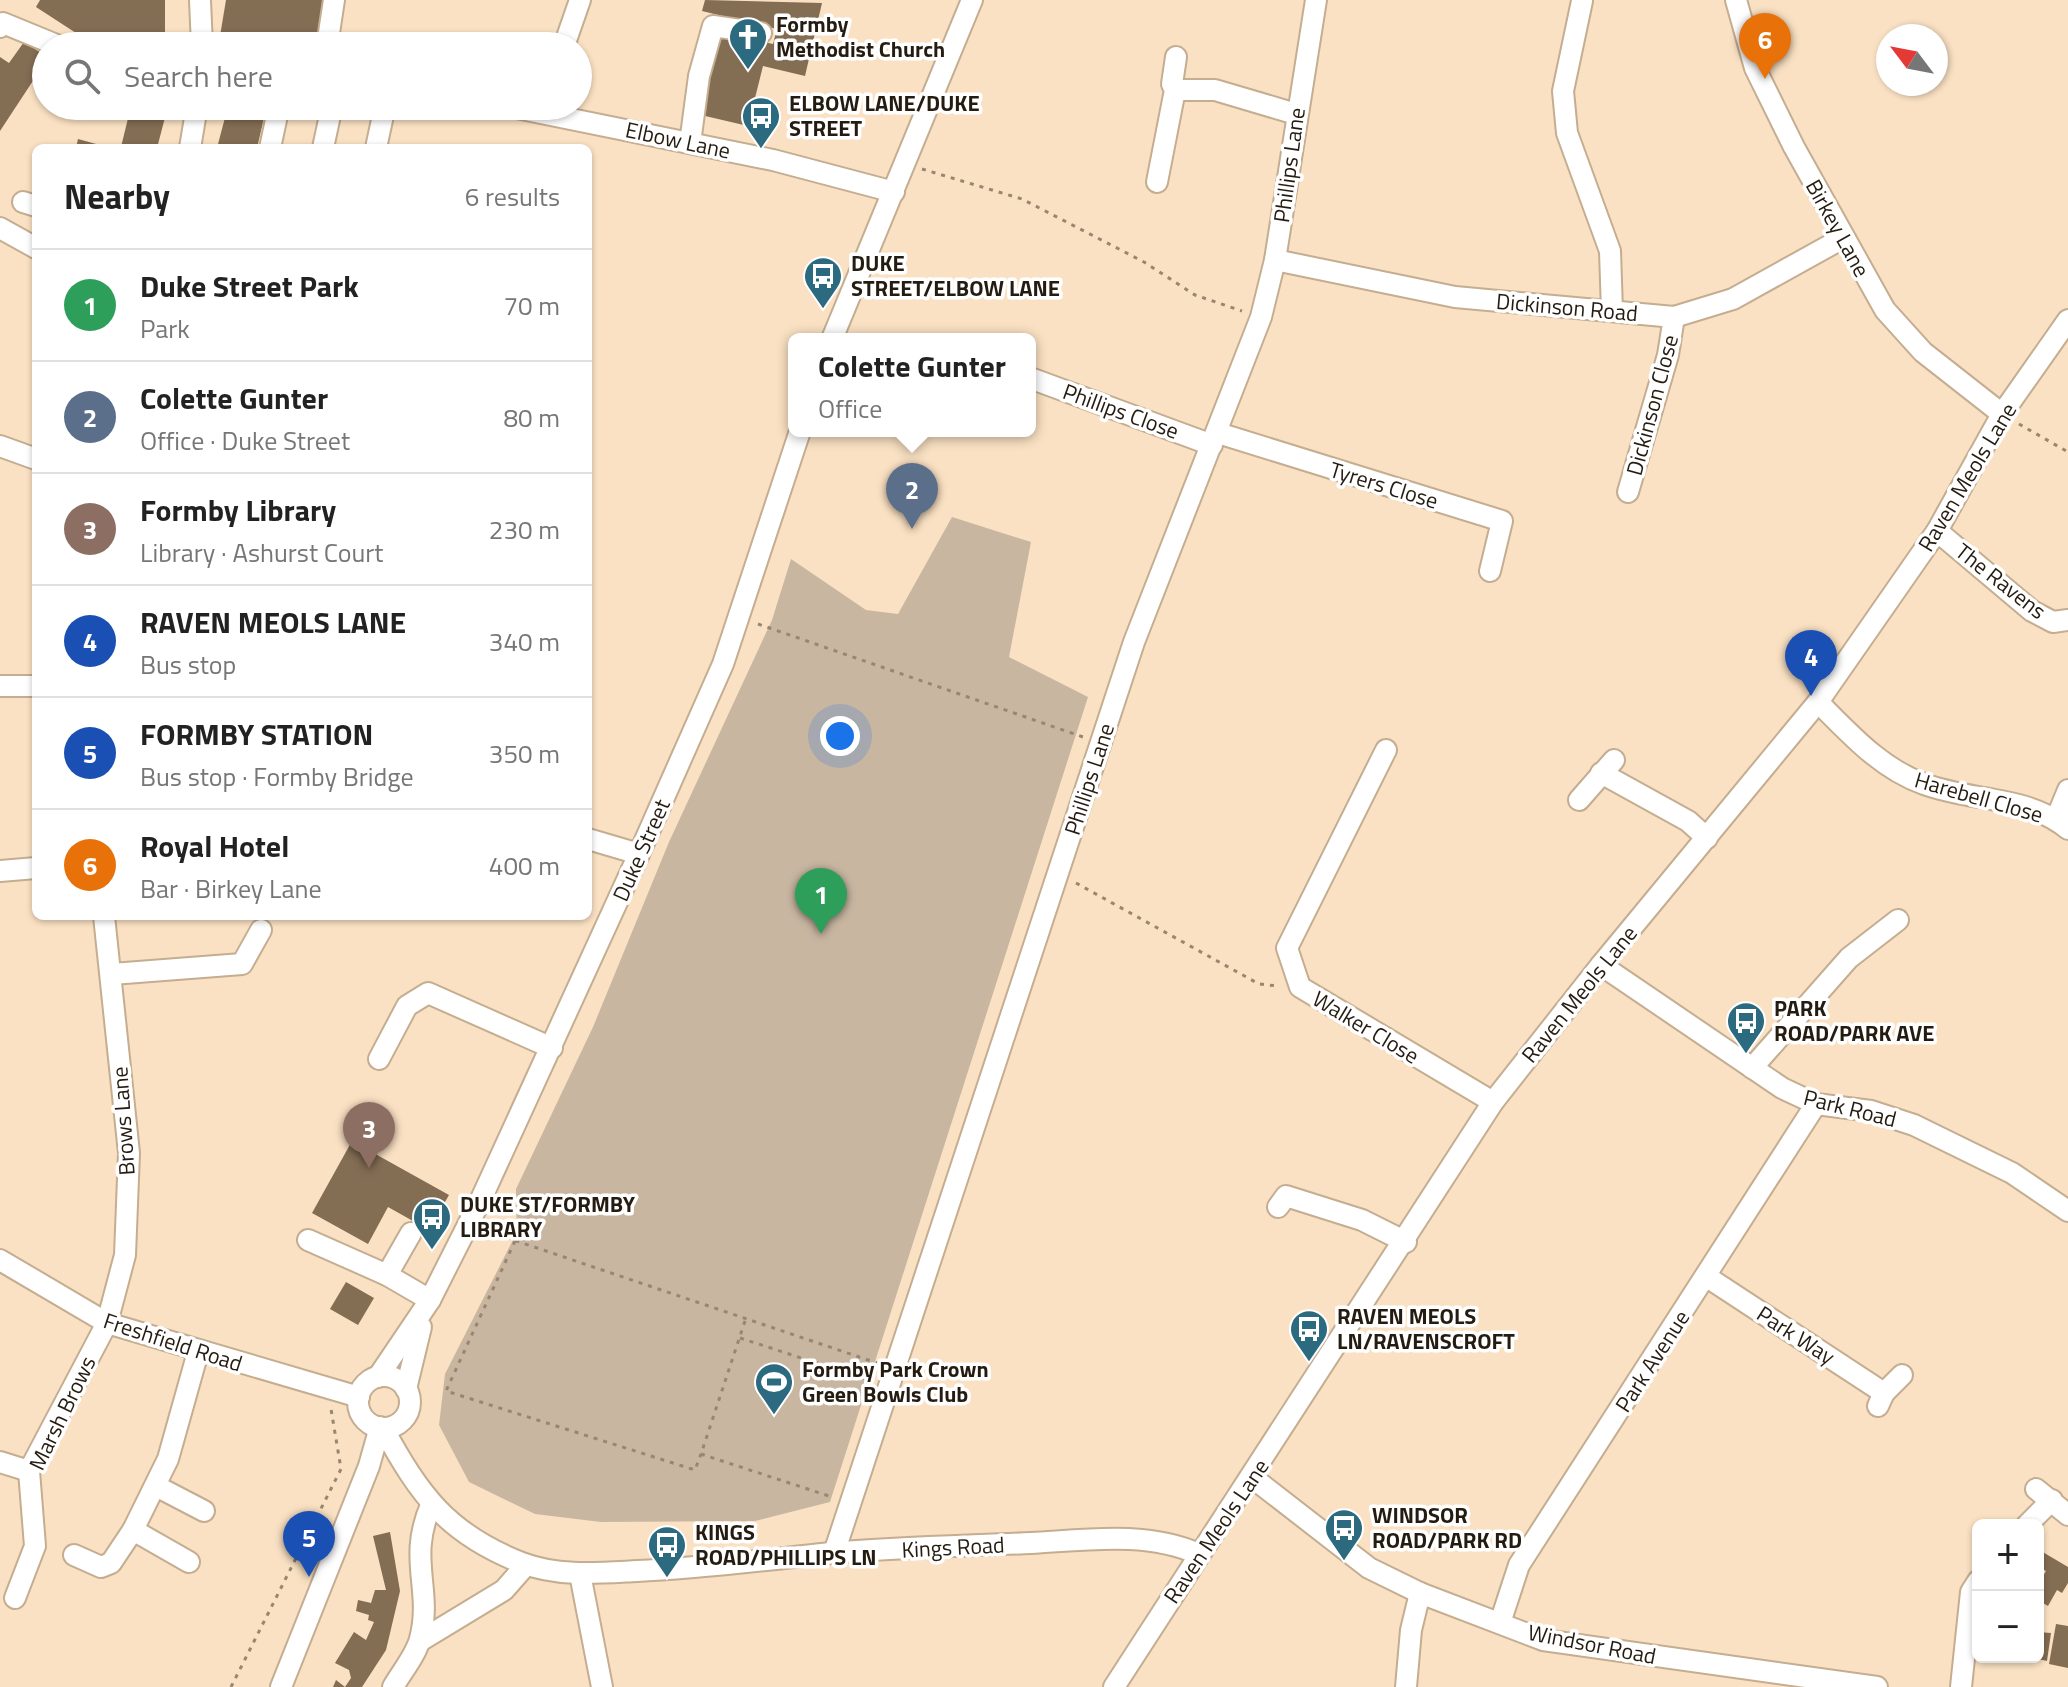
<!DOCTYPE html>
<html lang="en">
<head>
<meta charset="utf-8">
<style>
	:root { --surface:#fff; --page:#f2f2f2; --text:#222; --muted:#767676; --line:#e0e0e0; --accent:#2b6a7f }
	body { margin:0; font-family:"Titillium Web",sans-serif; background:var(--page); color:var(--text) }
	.controls { position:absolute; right:24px; bottom:24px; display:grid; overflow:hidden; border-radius:12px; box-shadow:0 2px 6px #0004 }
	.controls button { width:72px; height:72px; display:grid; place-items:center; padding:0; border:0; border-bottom:2px solid var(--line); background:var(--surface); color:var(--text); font:40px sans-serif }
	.compass { position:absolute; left:1876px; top:24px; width:72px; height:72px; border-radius:50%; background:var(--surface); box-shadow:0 2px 6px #0004; rotate:302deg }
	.you { position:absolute; left:840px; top:736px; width:28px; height:28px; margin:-20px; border:6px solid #fff; border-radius:50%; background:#1a73e8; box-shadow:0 0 0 12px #1a73e833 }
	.badge { display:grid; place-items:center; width:52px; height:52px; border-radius:50%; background:var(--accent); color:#fff; font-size:26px; font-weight:700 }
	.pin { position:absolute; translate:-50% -66px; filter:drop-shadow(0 2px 4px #0008) }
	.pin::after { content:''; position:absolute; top:42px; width:28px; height:24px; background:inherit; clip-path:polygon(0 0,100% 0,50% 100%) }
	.popup { position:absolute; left:788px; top:333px; width:248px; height:104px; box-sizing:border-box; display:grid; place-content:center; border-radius:12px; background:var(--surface); filter:drop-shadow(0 2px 6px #0005); font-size:26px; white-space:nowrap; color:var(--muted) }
	.popup b { font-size:30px; color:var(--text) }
	.popup::after { content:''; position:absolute; left:50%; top:100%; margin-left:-16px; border:16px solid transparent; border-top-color:var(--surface) }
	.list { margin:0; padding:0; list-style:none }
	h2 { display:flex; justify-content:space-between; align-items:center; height:104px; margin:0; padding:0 32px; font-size:34px }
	h2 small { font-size:26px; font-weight:400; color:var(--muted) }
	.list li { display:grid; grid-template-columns:52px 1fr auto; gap:24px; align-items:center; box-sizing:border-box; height:112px; padding:0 32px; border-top:2px solid var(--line) }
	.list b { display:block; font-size:30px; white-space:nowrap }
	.list p { margin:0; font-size:26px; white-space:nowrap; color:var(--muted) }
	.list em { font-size:26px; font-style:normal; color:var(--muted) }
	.icon { flex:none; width:44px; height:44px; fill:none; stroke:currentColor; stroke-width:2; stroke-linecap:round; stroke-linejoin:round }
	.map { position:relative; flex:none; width:2068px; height:1687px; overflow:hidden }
	.search { position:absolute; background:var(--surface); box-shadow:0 2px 6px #0004; left:32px; top:32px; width:560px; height:88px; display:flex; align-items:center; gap:20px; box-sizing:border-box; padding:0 28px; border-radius:44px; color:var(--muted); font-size:30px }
	.panel { position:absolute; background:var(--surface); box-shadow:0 2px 6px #0004; left:32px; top:144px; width:560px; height:776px; border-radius:12px }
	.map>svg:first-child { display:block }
	.green { fill:#c8b6a1 }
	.building { fill:#836d53 }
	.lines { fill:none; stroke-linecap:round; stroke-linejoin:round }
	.minor-casing { stroke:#c4ad90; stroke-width:24 }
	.path { stroke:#988671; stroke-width:3; stroke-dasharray:4 6; stroke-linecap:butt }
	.minor { stroke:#fff; stroke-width:20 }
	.labels { text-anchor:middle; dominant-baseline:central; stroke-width:7; stroke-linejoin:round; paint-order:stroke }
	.poi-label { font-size:22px; font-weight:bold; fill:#251c11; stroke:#fff; text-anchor:start }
	.street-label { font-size:22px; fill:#251c11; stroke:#fff }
</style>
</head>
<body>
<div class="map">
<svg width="2068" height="1687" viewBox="0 0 2068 1687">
	<rect width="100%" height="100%" fill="#fae1c3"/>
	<path class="green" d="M952 517 1031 542 1009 657 1088 697 830 1502 755 1521 601 1522 535 1514 469 1482 439 1425 445 1374 517 1232 516 1189 593 1027 669 842 772 620 791 559 866 610 898 614Z"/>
	<g class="building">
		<path d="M40 0H165V46H96L36 7Z"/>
		<path d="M226 0H330L323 46H244L219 42Z"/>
		<path d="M705 0 822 3 805 76 763 66 748 126 701 115 721 32 773 44 777 29 702 11Z"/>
		<path d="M24 42 46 56V61L0 131V57L9 63Z"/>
		<path d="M131 106H168L157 148 137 144 136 148 121 147Z"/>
		<path d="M228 106 266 109 257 148H217Z"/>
		<path d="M78 139 107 147V148H76Z"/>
		<path d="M352 1141 449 1195 429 1230 388 1207 368 1244 312 1213Z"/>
		<path d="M346 1282 374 1298 358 1325 330 1309Z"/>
		<path d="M390 1532 400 1591 386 1650 362 1687H333L336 1680 345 1687 351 1678 349 1670 335 1663 354 1632 366 1640 374 1622 368 1620 369 1615 356 1611 358 1600 371 1603 375 1590H386L373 1536Z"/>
		<path d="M2041 1551 2068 1567V1583L2062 1593 2057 1590 2048 1606 2038 1600V1585L2046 1571 2038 1566Z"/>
		<path d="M2056 1624 2068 1626V1668L2049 1664Z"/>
		<path d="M2038 1632 2051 1633 2047 1661 2038 1659Z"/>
	</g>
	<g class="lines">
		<defs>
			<g id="minor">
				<path d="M200 0 202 46"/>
				<path d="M1736 0 1755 68 1794 147 1885 310 1923 352 2002 414"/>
				<path d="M1582 1 1563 91 1567 133 1610 251 1612 311"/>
				<path d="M0 27 3 23 59 46"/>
				<path d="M327 46 334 0"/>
				<path d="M564 46 580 0"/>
				<path d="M1175 90H1215L1296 114"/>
				<path d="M507 106 773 160 894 192"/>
				<path d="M690 143 699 76 713 26 761 33"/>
				<path d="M190 148 197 106"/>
				<path d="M270 148 279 106"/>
				<path d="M323 148 332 106"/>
				<path d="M376 148 385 106"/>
				<path d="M1157 182 1175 90 1172 84 1176 57"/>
				<path d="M23 202 36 206"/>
				<path d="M0 228 36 248"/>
				<path d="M1275 260 1455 297 1674 317 1733 299 1843 238"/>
				<path d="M832 339 972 0"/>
				<path d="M1030 378 1212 445"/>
				<path d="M1218 433 1502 521 1490 571"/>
				<path d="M0 446 36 459"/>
				<path d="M1628 492 1668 355 1674 317"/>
				<path d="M1937 531 2032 611 2053 622 2068 620"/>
				<path d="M0 686H36"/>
				<path d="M1818 702C1849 733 1881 769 1924 784 1972 802 2027 795 2068 829"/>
				<path d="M1386 750 1287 948 1300 987 1493 1102"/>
				<path d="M1601 773 1688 821 1707 838"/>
				<path d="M1579 800 1614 760"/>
				<path d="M2056 819 2068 790"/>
				<path d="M588 839 639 854"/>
				<path d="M0 871 36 868"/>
				<path d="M1601 965 1782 1088 1816 1104 1871 1111 1914 1125 2012 1173 2068 1211"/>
				<path d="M112 974 242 964 261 930"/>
				<path d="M379 1059 407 1006 428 993 552 1048"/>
				<path d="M1752 1068 1849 958 1898 920"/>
				<path d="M1278 1207 1286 1196 1362 1220 1406 1242"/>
				<path d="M308 1240 387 1275 430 1300"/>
				<path d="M0 1260 107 1323 359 1397"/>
				<path d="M387 1275 411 1233"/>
				<path d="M1707 1277 1884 1393"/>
				<circle cx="384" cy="1402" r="26"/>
				<path d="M378 1377 430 1300 482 1197 639 854 723 664 800 431"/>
				<path d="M406 1389 421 1327"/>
				<path d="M1878 1406 1884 1393 1902 1375"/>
				<path d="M383 1428C420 1496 448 1534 522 1563 559 1577 599 1573 637 1571 702 1568 766 1560 830 1553 897 1547 964 1546 1031 1543 1086 1540 1147 1531 1198 1554"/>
				<path d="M0 1462 29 1471"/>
				<path d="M1253 1478 1369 1568 1420 1593 1543 1640 1877 1687"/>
				<path d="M156 1486 204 1511"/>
				<path d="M2036 1489 2068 1515"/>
				<path d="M2027 1525 2052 1500"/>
				<path d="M834 1553 1134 642 1261 317 1275 260 1316 0"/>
				<path d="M74 1555 101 1567 111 1563 133 1530"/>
				<path d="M189 1562 133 1530 168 1459 198 1352"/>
				<path d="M580 1574 602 1687"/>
				<path d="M15 1598 35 1546 29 1471 107 1323 125 1255 129 1153 104 916"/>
				<path d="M1500 1623 1519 1565 1816 1104"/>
				<path d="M420 1641 504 1590 526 1565"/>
				<path d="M281 1687 369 1466 380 1427"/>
				<path d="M393 1687C401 1673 416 1655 420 1639 433 1589 407 1560 431 1505"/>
				<path d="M1114 1687 1493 1102 1601 965 1818 702 1937 531 2002 414 2068 320"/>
				<path d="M1406 1687 1411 1630 1420 1593"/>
				<path d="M1961 1687 1971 1592 1978 1581"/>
			</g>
		</defs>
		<use href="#minor" class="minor-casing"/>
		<g class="path">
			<path d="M922 169 1022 199 1144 262 1195 295 1242 311"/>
			<path d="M2019 424 2068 452"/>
			<path d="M758 624 1083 737"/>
			<path d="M1076 883 1259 984 1278 986"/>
			<path d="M487 1231 877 1363"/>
			<path d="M515 1241 446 1391 695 1470 701 1454"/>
			<path d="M745 1321 701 1454 832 1497"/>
			<path d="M740 1338 869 1380"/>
			<path d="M231 1687 341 1469 331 1409"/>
		</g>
		<use href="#minor" class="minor"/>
	</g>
	<defs>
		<symbol id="church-pin" viewBox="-11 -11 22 30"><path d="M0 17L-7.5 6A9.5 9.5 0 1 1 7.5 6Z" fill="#2b6a7f" stroke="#fff"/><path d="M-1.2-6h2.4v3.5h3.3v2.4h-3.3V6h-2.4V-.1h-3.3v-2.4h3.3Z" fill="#fff"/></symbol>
		<symbol id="bus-pin" viewBox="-11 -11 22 30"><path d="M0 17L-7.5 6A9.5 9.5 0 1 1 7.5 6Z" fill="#2b6a7f" stroke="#fff"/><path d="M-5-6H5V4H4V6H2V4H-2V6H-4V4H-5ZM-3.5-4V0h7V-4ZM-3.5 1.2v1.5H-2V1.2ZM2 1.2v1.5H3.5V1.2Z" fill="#fff"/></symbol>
		<symbol id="stadium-pin" viewBox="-11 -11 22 30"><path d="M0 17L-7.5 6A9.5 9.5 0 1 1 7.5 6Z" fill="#2b6a7f" stroke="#fff"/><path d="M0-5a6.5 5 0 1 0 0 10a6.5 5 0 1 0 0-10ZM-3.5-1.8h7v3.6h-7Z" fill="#fff"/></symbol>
	</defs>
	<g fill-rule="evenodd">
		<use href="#church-pin" x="726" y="15" width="44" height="60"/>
		<use href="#bus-pin" x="739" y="94" width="44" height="60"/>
		<use href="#bus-pin" x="801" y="254" width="44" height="60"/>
		<use href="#bus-pin" x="1724" y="999" width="44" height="60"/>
		<use href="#bus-pin" x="410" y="1195" width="44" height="60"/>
		<use href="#bus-pin" x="1287" y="1307" width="44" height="60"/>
		<use href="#stadium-pin" x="752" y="1360" width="44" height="60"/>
		<use href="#bus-pin" x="1322" y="1506" width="44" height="60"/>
		<use href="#bus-pin" x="645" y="1523" width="44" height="60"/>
	</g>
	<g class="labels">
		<g class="poi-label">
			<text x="776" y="24">Formby<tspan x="776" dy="25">Methodist Church</tspan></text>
			<text x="789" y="103">ELBOW LANE/DUKE<tspan x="789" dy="25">STREET</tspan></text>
			<text x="851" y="263">DUKE<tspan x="851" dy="25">STREET/ELBOW LANE</tspan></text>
			<text x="1774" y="1008">PARK<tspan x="1774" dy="25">ROAD/PARK AVE</tspan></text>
			<text x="460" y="1204">DUKE ST/FORMBY<tspan x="460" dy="25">LIBRARY</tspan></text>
			<text x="1337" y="1316">RAVEN MEOLS<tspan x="1337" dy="25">LN/RAVENSCROFT</tspan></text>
			<text x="802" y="1369">Formby Park Crown<tspan x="802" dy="25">Green Bowls Club</tspan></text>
			<text x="1372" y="1515">WINDSOR<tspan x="1372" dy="25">ROAD/PARK RD</tspan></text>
			<text x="695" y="1532">KINGS<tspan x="695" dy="25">ROAD/PHILLIPS LN</tspan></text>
		</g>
		<g class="street-label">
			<text transform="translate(678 140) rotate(12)">Elbow Lane</text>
			<text transform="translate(1289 165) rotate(-82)">Phillips Lane</text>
			<text transform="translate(1838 228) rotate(61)">Birkey Lane</text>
			<text transform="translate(1567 307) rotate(5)">Dickinson Road</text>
			<text transform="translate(1652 405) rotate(-75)">Dickinson Close</text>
			<text transform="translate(1121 411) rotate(20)">Phillips Close</text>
			<text transform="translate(1967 477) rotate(-59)">Raven Meols Lane</text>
			<text transform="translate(1384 485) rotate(17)">Tyrers Close</text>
			<text transform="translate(2001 581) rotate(38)">The Ravens</text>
			<text transform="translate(1089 779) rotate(-72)">Phillips Lane</text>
			<text transform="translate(1979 797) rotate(16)">Harebell Close</text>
			<text transform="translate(641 850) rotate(-66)">Duke Street</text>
			<text transform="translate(1579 994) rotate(-51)">Raven Meols Lane</text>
			<text transform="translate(1366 1027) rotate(31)">Walker Close</text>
			<text transform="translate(1850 1108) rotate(14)">Park Road</text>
			<text transform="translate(123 1121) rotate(-94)">Brows Lane</text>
			<text transform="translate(1796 1335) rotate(33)">Park Way</text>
			<text transform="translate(173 1342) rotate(18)">Freshfield Road</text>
			<text transform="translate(1652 1361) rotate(-57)">Park Avenue</text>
			<text transform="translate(62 1413) rotate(-64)">Marsh Brows</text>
			<text transform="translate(1216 1531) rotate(-56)">Raven Meols Lane</text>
			<text transform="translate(953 1547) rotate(-3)">Kings Road</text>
			<text transform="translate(1592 1644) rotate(11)">Windsor Road</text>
		</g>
	</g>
</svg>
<div class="controls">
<button>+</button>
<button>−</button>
</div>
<svg class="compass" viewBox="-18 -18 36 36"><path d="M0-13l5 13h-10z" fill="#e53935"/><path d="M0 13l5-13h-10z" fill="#767676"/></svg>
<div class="you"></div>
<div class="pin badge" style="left:821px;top:934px;background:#2e9e5b">1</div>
<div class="pin badge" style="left:912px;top:529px;background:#5c6f8a">2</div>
<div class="popup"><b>Colette Gunter</b>Office</div>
<div class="pin badge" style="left:369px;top:1168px;background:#8d6e63">3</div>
<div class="pin badge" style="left:1811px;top:696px;background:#1a4fb4">4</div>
<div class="pin badge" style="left:309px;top:1577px;background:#1a4fb4">5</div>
<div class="pin badge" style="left:1765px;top:79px;background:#e8710a">6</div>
<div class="search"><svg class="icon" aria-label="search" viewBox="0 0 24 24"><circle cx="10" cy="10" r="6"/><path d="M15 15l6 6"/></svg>Search here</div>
<section class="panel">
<h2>Nearby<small>6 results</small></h2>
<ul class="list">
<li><span class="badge" style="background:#2e9e5b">1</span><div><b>Duke Street Park</b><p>Park</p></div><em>70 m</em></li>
<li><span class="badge" style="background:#5c6f8a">2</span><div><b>Colette Gunter</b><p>Office · Duke Street</p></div><em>80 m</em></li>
<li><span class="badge" style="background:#8d6e63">3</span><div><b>Formby Library</b><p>Library · Ashurst Court</p></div><em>230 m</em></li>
<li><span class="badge" style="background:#1a4fb4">4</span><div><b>RAVEN MEOLS LANE</b><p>Bus stop</p></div><em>340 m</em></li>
<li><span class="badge" style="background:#1a4fb4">5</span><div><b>FORMBY STATION</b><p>Bus stop · Formby Bridge</p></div><em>350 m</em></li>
<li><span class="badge" style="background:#e8710a">6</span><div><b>Royal Hotel</b><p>Bar · Birkey Lane</p></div><em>400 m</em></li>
</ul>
</section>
</div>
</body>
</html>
